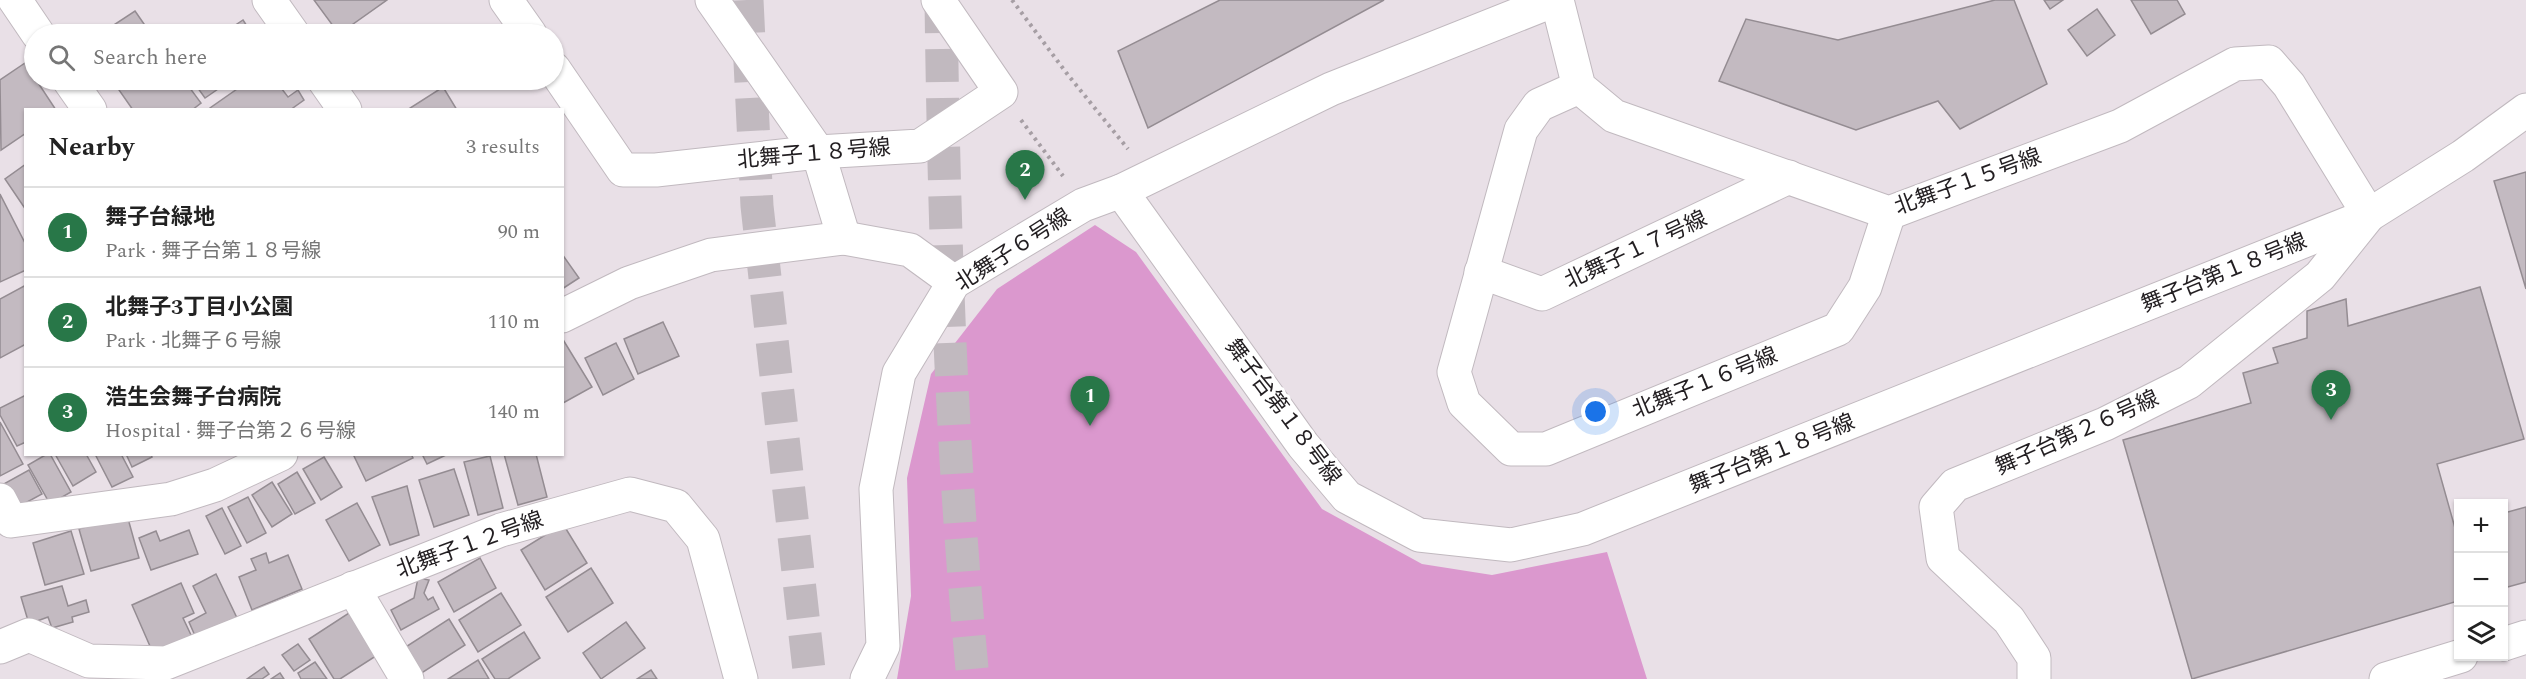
<!DOCTYPE html>
<html lang="en">
<head>
<meta charset="utf-8">
<style>
	:root { --surface:#fff; --page:#f2f2f2; --text:#222; --muted:#767676; --line:#e0e0e0; --accent:#287748 }
	body { margin:0; font-family:Spectral,"Noto Sans JP",serif; background:var(--page); color:var(--text) }
	.controls { position:absolute; right:18px; bottom:18px; display:grid; overflow:hidden; border-radius:0px; box-shadow:0 2px 4px #0004 }
	.controls button { width:54px; height:54px; display:grid; place-items:center; padding:0; border:0; border-bottom:2px solid var(--line); background:var(--surface); color:var(--text); font:30px sans-serif }
	.you { position:absolute; left:1596px; top:412px; width:21px; height:21px; margin:-15px; border:4px solid #fff; border-radius:50%; background:#1a73e8; box-shadow:0 0 0 9px #1a73e833 }
	.badge { display:grid; place-items:center; width:39px; height:39px; border-radius:50%; background:var(--accent); color:#fff; font-size:20px; font-weight:700 }
	.pin { position:absolute; translate:-50% -50px; filter:drop-shadow(0 2px 3px #0008) }
	.pin::after { content:''; position:absolute; top:32px; width:21px; height:18px; background:inherit; clip-path:polygon(0 0,100% 0,50% 100%) }
	.list { margin:0; padding:0; list-style:none }
	h2 { display:flex; justify-content:space-between; align-items:center; height:78px; margin:0; padding:0 24px; font-size:26px }
	h2 small { font-size:20px; font-weight:400; color:var(--muted) }
	.list li { display:grid; grid-template-columns:39px 1fr auto; gap:18px; align-items:center; box-sizing:border-box; height:90px; padding:0 24px; border-top:2px solid var(--line) }
	.list b { display:block; font-size:22px; white-space:nowrap }
	.list p { margin:0; font-size:20px; white-space:nowrap; color:var(--muted) }
	.list em { font-size:20px; font-style:normal; color:var(--muted) }
	.icon { flex:none; width:33px; height:33px; fill:none; stroke:currentColor; stroke-width:2; stroke-linecap:round; stroke-linejoin:round }
	.map { position:relative; flex:none; width:2526px; height:679px; overflow:hidden }
	.search { position:absolute; background:var(--surface); box-shadow:0 2px 4px #0004; left:24px; top:24px; width:540px; height:66px; display:flex; align-items:center; gap:15px; box-sizing:border-box; padding:0 21px; border-radius:33px; color:var(--muted); font-size:22px }
	.panel { position:absolute; background:var(--surface); box-shadow:0 2px 4px #0004; left:24px; top:108px; width:540px; height:348px; border-radius:0px }
	.map>svg:first-child { display:block }
	.green { fill:#db98ce }
	.building { fill:#c3bac1; stroke:#948c92; stroke-width:1.5 }
	.lines { fill:none; stroke-linecap:round; stroke-linejoin:round }
	.highway-tunnel { stroke:#c1b9bf; stroke-width:33; stroke-dasharray:33 16; stroke-linecap:butt }
	.street-casing { stroke:#c1b9bf; stroke-width:35 }
	.secondary-casing { stroke:#c1b9bf; stroke-width:35 }
	.path { stroke:#a69ea4; stroke-width:4; stroke-dasharray:3 4.5; stroke-linecap:butt }
	.street { stroke:#fff; stroke-width:33 }
	.secondary { stroke:#fff; stroke-width:33 }
	.labels { text-anchor:middle; dominant-baseline:central; stroke-width:6; stroke-linejoin:round; paint-order:stroke }
	.street-label { font-size:22px; fill:#221e21; stroke:#fff }
</style>
</head>
<body>
<div class="map">
<svg width="2526" height="679" viewBox="0 0 2526 679">
	<rect width="100%" height="100%" fill="#e9e0e7"/>
	<path class="green" d="M1095 225 1136 252 1322 509 1422 564 1492 575 1607 552 1647 679H897L911 596 907 478 931 374 997 289Z"/>
	<g class="building">
		<path d="M314 0H387L339 34Z"/>
		<path d="M1220 0H1384L1148 128 1118 51Z"/>
		<path d="M1995 0H2014L2047 84 1960 129 1938 101 1856 130 1719 81 1746 19 1838 40Z"/>
		<path d="M2044 0H2063L2050 9Z"/>
		<path d="M2131 0H2177L2185 14 2151 34Z"/>
		<path d="M2097 9 2115 35 2087 56 2068 30Z"/>
		<path d="M135 11 151 34H100Z"/>
		<path d="M243 20 252 34H222Z"/>
		<path d="M25 63 56 110H26V133L1 150 0 80Z"/>
		<path d="M134 80H184L201 103 192 110H133L119 90Z"/>
		<path d="M192 80H231L205 98Z"/>
		<path d="M250 80H275L288 97 298 90 304 100 290 110H211L210 108Z"/>
		<path d="M371 80H392L378 89Z"/>
		<path d="M443 87 457 110H407Z"/>
		<path d="M26 164V210L5 179Z"/>
		<path d="M2526 172V289L2494 181Z"/>
		<path d="M0 194 26 245V270L0 282Z"/>
		<path d="M562 254 579 278 562 289Z"/>
		<path d="M26 285V344L0 358V299Z"/>
		<path d="M2480 287 2524 439 2437 464 2455 528 2458 527V601L2192 679 2123 440 2251 403 2243 373 2278 363 2273 348 2307 338V311L2346 299 2348 326Z"/>
		<path d="M663 322 679 356 638 374 624 339Z"/>
		<path d="M562 338 592 387 563 403 562 402Z"/>
		<path d="M616 343 634 379 603 395 585 358Z"/>
		<path d="M26 395V442L17 446 0 415V408Z"/>
		<path d="M0 422 23 464 0 476Z"/>
		<path d="M47 454H50L71 492 50 504 28 465Z"/>
		<path d="M55 454H86L96 472 73 486Z"/>
		<path d="M95 454H121L133 477 112 487Z"/>
		<path d="M126 454H151L152 457 132 467Z"/>
		<path d="M353 454H411L413 458 366 481Z"/>
		<path d="M422 454H448L427 464Z"/>
		<path d="M504 454H536L547 497 518 505Z"/>
		<path d="M490 456 503 508 478 515 464 462Z"/>
		<path d="M324 457 342 487 321 500 303 469Z"/>
		<path d="M454 469 469 515 434 527 419 480Z"/>
		<path d="M29 470 42 494 18 507 0 486Z"/>
		<path d="M297 472 315 503 295 514 278 484Z"/>
		<path d="M272 482 292 514 272 527 252 495Z"/>
		<path d="M407 486 419 535 390 545 372 497Z"/>
		<path d="M248 497 266 533 247 543 228 507Z"/>
		<path d="M357 503 380 545 349 561 326 520Z"/>
		<path d="M2526 507V582L2504 588V513Z"/>
		<path d="M222 508 241 546 225 554 206 516Z"/>
		<path d="M127 515 139 558 91 571 79 529Z"/>
		<path d="M563 524 587 563 545 590 521 550Z"/>
		<path d="M189 530 198 554 151 570 139 538 156 531 160 541Z"/>
		<path d="M71 531 84 574 45 585 33 543Z"/>
		<path d="M266 553 269 563 288 555 302 589 252 610 239 577 256 570 251 559Z"/>
		<path d="M480 558 496 588 454 612 438 582Z"/>
		<path d="M591 568 613 603 568 632 546 597Z"/>
		<path d="M216 574 237 618 196 638 189 622 206 613 193 586Z"/>
		<path d="M418 578 429 580 424 593 428 600 433 597 439 609 401 630 391 610 414 598Z"/>
		<path d="M181 583 194 613 183 618 192 637 153 653 132 605Z"/>
		<path d="M62 586 68 606 86 600 89 612 72 617 73 622 52 628 48 617 29 624 21 597Z"/>
		<path d="M501 593 521 625 478 652 459 620Z"/>
		<path d="M352 611 379 654 340 679H334L309 639Z"/>
		<path d="M449 619 465 645 417 676 401 650Z"/>
		<path d="M626 622 645 648 601 679 583 653Z"/>
		<path d="M524 632 540 658 508 679H495L482 659Z"/>
		<path d="M298 644 310 660 294 671 282 655Z"/>
		<path d="M478 660 489 679H448Z"/>
		<path d="M315 662 327 679H301L298 673Z"/>
		<path d="M264 667 269 674 262 679H247Z"/>
		<path d="M651 670 657 679H637Z"/>
		<path d="M280 673 284 679H271Z"/>
	</g>
	<g class="lines">
		<g class="highway-tunnel">
			<path d="M747 0 757 206 810 679"/>
			<path d="M941 0C944 227 951 453 973 679"/>
		</g>
		<defs>
			<g id="street">
				<path d="M15 0 38 34"/>
				<path d="M269 0 293 34"/>
				<path d="M506 0 530 34"/>
				<path d="M712 0 818 152 844 238"/>
				<path d="M1557 0 1579 87 1614 116 1889 213 2120 126 2235 64 2269 62 2289 85 2369 215 2320 276 2189 382 2105 424 1955 485 1936 507 1943 558 2009 620 2034 658V679"/>
				<path d="M554 69 623 170H656L818 152 920 146 1001 92 938 0"/>
				<path d="M69 80 90 110"/>
				<path d="M324 80 345 110"/>
				<path d="M1579 87 1539 105 1521 130 1454 372 1464 403 1511 449H1546L1838 329 1865 287 1889 213"/>
				<path d="M1121 191 1303 445 1347 497 1419 535 1511 545 1583 529 2369 215 2463 156 2526 110"/>
				<path d="M1481 272 1542 294 1789 177"/>
				<path d="M562 316 629 283 711 255 844 238 910 250 954 282"/>
				<path d="M0 500 11 521 171 499 215 485 281 454"/>
				<path d="M353 588 407 679"/>
				<path d="M0 647 29 635 89 661 166 663 501 530 630 494 676 506 703 539 741 679"/>
				<path d="M867 679 883 646 876 489 899 373 954 282 1083 205 1121 191 1331 89 1555 0"/>
			</g>
			<g id="secondary">
				<path d="M2504 644 2526 637"/>
				<path d="M2386 679 2461 656"/>
			</g>
		</defs>
		<use href="#street" class="street-casing"/>
		<use href="#secondary" class="secondary-casing"/>
		<g class="path">
			<path d="M1012 0 1068 75 1128 149"/>
			<path d="M1021 120 1063 176"/>
		</g>
		<use href="#street" class="street"/>
		<use href="#secondary" class="secondary"/>
	</g>
	<g class="labels">
		<g class="street-label">
			<text transform="translate(814 154) rotate(-5)">北舞子１８号線</text>
			<text transform="translate(1968 182) rotate(-20)">北舞子１５号線</text>
			<text transform="translate(1013 250) rotate(-33)">北舞子６号線</text>
			<text transform="translate(1636 250) rotate(-25)">北舞子１７号線</text>
			<text transform="translate(2224 273) rotate(-22)">舞子台第１８号線</text>
			<text transform="translate(1705 383) rotate(-22)">北舞子１６号線</text>
			<text transform="translate(1283 412) rotate(53)">舞子台第１８号線</text>
			<text transform="translate(2077 433) rotate(-24)">舞子台第２６号線</text>
			<text transform="translate(1772 454) rotate(-22)">舞子台第１８号線</text>
			<text transform="translate(470 545) rotate(-20)">北舞子１２号線</text>
		</g>
	</g>
</svg>
<div class="controls">
<button>+</button>
<button>−</button>
<button><svg class="icon" aria-label="layers" viewBox="0 0 24 24"><path d="M12 4l9 5-9 5-9-5zM3 14l9 5 9-5"/></svg></button>
</div>
<div class="you"></div>
<div class="pin badge" style="left:1090px;top:426px">1</div>
<div class="pin badge" style="left:1025px;top:200px">2</div>
<div class="pin badge" style="left:2331px;top:420px">3</div>
<div class="search"><svg class="icon" aria-label="search" viewBox="0 0 24 24"><circle cx="10" cy="10" r="6"/><path d="M15 15l6 6"/></svg>Search here</div>
<section class="panel">
<h2>Nearby<small>3 results</small></h2>
<ul class="list">
<li><span class="badge">1</span><div><b>舞子台緑地</b><p>Park · 舞子台第１８号線</p></div><em>90 m</em></li>
<li><span class="badge">2</span><div><b>北舞子3丁目小公園</b><p>Park · 北舞子６号線</p></div><em>110 m</em></li>
<li><span class="badge">3</span><div><b>浩生会舞子台病院</b><p>Hospital · 舞子台第２６号線</p></div><em>140 m</em></li>
</ul>
</section>
</div>
</body>
</html>
